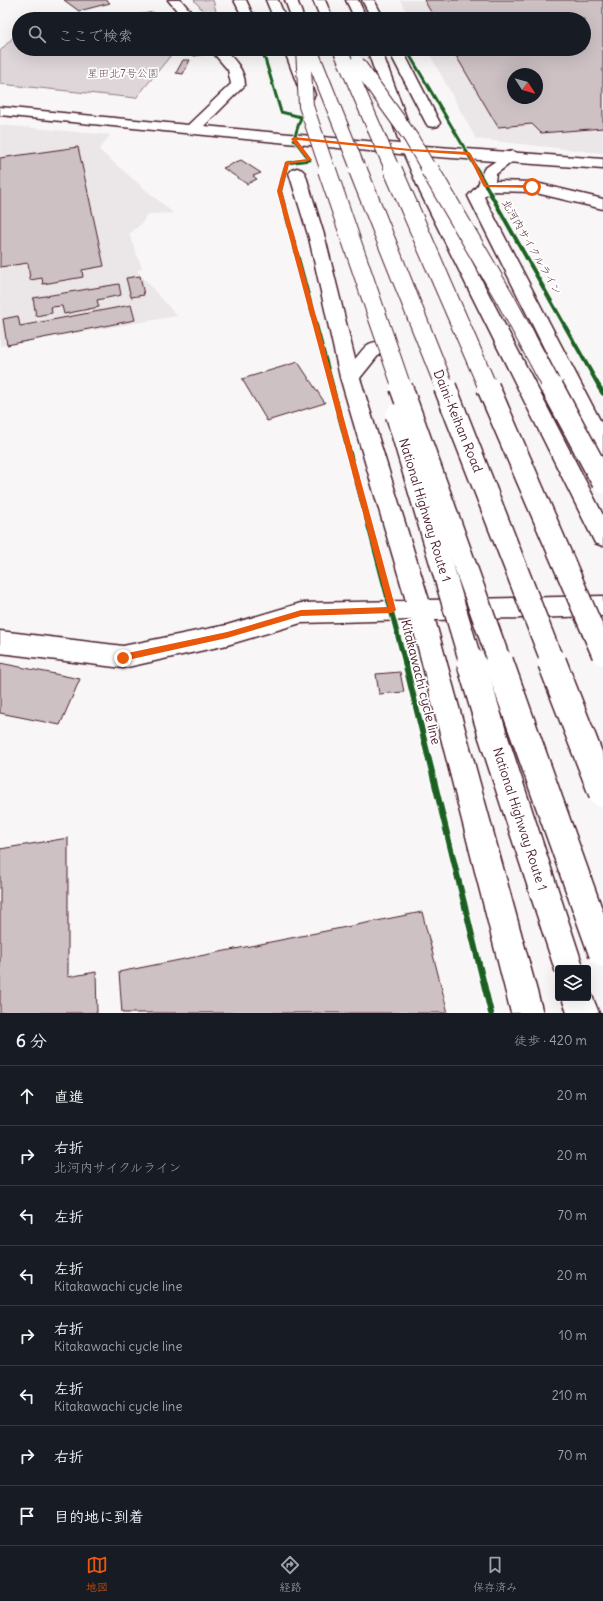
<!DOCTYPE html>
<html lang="ja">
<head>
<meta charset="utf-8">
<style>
	:root { --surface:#171b24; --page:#242831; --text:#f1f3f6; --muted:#9ea1a6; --line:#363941; --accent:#ea580c }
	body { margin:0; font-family:Delius,"Klee One",sans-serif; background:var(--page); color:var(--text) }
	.controls { position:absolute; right:12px; bottom:12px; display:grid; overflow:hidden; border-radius:4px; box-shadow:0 4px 16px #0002 }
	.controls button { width:36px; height:36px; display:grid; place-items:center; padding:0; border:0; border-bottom:1px solid var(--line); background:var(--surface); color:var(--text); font:20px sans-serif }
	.compass { position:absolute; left:507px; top:68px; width:36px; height:36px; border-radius:50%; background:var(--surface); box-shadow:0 4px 16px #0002; rotate:126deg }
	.stop { position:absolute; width:12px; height:12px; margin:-9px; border:3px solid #ea580c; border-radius:50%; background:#fff }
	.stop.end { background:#ea580c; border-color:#fff; box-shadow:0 1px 4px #0008 }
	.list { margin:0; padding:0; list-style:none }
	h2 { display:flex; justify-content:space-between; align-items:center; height:52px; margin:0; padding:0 16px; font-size:17px }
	h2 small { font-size:13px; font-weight:400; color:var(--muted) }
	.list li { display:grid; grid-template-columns:26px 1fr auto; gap:12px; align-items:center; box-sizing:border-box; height:60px; padding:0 16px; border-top:1px solid var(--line) }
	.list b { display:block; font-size:15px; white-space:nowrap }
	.list p { margin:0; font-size:13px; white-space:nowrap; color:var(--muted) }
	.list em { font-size:13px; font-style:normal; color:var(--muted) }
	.icon { flex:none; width:22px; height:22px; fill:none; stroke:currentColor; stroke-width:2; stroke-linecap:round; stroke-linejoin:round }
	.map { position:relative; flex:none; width:603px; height:1013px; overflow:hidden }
	.search { position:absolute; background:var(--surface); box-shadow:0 4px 16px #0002; left:12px; right:12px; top:12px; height:44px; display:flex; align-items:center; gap:10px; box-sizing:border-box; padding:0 14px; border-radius:22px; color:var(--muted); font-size:15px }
	.sheet { height:532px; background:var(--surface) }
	nav { display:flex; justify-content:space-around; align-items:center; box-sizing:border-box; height:56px; border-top:1px solid var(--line); background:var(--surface); font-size:11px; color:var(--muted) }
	nav a { display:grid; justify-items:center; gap:2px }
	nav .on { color:var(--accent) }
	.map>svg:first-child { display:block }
	.built { fill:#ebe6e8; fill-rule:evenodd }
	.green { fill:#ded6d9; stroke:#947a82 }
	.building { fill:#cdc1c4; stroke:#4a1f2b; fill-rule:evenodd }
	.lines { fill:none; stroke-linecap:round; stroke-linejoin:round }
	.street-casing { stroke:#4a1f2b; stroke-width:3 }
	.secondary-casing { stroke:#4a1f2b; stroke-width:3 }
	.highway-casing { stroke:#4a1f2b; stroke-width:3 }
	.street { fill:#fff; fill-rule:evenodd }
	.secondary { fill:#fff; fill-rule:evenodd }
	.highway { fill:#fff; fill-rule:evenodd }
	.highway-bridge-far3-casing { stroke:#4a1f2b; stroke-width:16; stroke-linecap:butt }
	.highway-bridge-far2-casing { stroke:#4a1f2b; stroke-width:20; stroke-linecap:butt }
	.highway-bridge-far1-casing { stroke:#4a1f2b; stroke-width:25; stroke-linecap:butt }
	.highway-bridge-casing { stroke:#4a1f2b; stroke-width:31; stroke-linecap:butt }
	.highway-bridge-far3 { stroke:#fff; stroke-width:14 }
	.highway-bridge-far2 { stroke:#fff; stroke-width:18 }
	.highway-bridge-far1 { stroke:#fff; stroke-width:22 }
	.highway-bridge { stroke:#fff; stroke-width:28 }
	.cycleway-far3-casing { stroke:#fff; stroke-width:4.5 }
	.cycleway-far2-casing { stroke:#fff; stroke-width:6 }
	.cycleway-far1-casing { stroke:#fff; stroke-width:8 }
	.cycleway-casing { stroke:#fff; stroke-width:9 }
	.cycleway-far3 { stroke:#1b5e20; stroke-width:3 }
	.cycleway-far2 { stroke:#1b5e20; stroke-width:4 }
	.cycleway-far1 { stroke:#1b5e20; stroke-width:5 }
	.cycleway { stroke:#1b5e20; stroke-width:6 }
	.route { fill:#ea580c }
	.labels { text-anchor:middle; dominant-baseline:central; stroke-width:3.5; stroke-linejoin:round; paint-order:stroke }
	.far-park-label { font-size:11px; fill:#6f4d56; stroke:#fff }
	.far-street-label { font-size:11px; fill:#4a1f2b; stroke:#fff }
	.street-label { font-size:13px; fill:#4a1f2b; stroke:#fff }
</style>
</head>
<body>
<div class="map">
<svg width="603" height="1013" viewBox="0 0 603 1013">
	<rect width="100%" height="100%" fill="#f8f6f7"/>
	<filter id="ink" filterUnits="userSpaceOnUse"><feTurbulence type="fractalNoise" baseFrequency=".025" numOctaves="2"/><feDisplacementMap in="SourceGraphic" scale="8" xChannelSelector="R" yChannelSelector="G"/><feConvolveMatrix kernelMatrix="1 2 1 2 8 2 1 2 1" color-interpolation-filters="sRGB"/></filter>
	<g filter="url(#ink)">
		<g class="built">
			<path d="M400 0H603V153L476 139 427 49H584V19H410ZM513 74H537V98H513Z"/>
			<path d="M0 125 110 135 99 150 173 213 147 214 142 223 129 234 142 268 137 271 177 316 0 346Z"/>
		</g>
		<g class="green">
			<path d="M194 0H213L218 19H210Z"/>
			<path d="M153 12 160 19H117Z"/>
			<path d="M19 31V49H176L136 98 0 84V51Z"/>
		</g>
		<g class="building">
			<path d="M64 0H107L110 3 79 11Z"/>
			<path d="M424 0H603V128L541 133 532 124 498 127 452 49H584V19H435ZM513 74H537V98H513Z"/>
			<path d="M201 49 205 54 194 56 188 50Z"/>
			<path d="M183 60H190L183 74 176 73Z"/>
			<path d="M78 147 104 266 82 270 83 277 43 284 42 278 30 280 28 263 0 267V158Z"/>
			<path d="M241 160 261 173 253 176 257 179 247 184 223 168Z"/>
			<path d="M140 276 144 295 131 297 126 278Z"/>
			<path d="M119 284 121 295 97 300 99 307 64 314 62 306 51 307 52 313 36 316 33 298Z"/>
			<path d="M131 305 135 320 7 345 3 319 18 316 20 326Z"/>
			<path d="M298 362 325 403 267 421 242 379Z"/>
			<path d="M0 663 80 679 60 725 0 713Z"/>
			<path d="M400 672 404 692 379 694 376 674Z"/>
			<path d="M68 838V977L96 972 97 1013H0V849Z"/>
			<path d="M422 912 448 1013H122L119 972Z"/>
		</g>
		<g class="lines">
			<defs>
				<g id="street">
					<path d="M234 0H246L252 13 262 16 264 19 243 18Z"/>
					<path d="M362 0H374L384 19H372Z"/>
					<path d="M388 49H402L440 123 438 126 433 127 428 126 426 123Z"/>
					<path d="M512 151 517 153 520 156 496 174 495 181 532 182 603 199V209L532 192 490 191 484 197 603 426V454L596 451 593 446 468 196 478 185 484 169 507 153Z"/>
					<path d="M297 168 302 170 305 173 325 238 355 359C364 349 368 339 383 343L385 347 360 378 429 600 603 596V616L435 620 543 1013H511L411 620 301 623 227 645 123 668 0 653V631L123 646 227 625 301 603 406 601 340 377 309 238 289 173 292 170Z"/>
				</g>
				<g id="secondary">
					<path d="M168 0H181L197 19H184Z"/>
					<path d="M210 49H224C234 59 245 70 245 85L204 126 410 145 603 159V169L410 155 0 115V107L188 125 231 84 228 70Z"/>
				</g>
				<g id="highway">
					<path d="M266 0H278L286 19H274Z"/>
					<path d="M285 0H297L304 19H292Z"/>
					<path d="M313 0H325L333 19H321Z"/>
					<path d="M346 0H358L367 19H355Z"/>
					<path d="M284 49H298L315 95 313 98 308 99 303 98 301 95Z"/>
					<path d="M367 49H381L418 150 436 192 603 515V546L595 543 592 537 420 192 402 150Z"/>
					<path d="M588 986 599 1013H567L562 998H588Z"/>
				</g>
			</defs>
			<use href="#street" class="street-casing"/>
			<use href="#secondary" class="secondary-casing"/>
			<use href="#highway" class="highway-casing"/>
			<use href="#street" class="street"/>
			<use href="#secondary" class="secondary"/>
			<use href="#highway" class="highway"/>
			<defs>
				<g id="highway-bridge-far3">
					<path d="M303 49 306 106 328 171"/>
					<path d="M310 49 359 171"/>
					<path d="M340 49 393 171"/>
					<path d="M357 63 411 138 430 171"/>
				</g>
				<g id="highway-bridge-far2">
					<path d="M327 170 402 388"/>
					<path d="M358 170 445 388"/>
					<path d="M393 170 488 388"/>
					<path d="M430 170 506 300 553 388"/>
				</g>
				<g id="highway-bridge-far1">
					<path d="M401 387 500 663"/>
					<path d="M445 387 553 663"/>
					<path d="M488 387 603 654"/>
					<path d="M552 387 603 482"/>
					<path d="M397 415 471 663"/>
				</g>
				<g id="highway-bridge">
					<path d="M471 662 493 736 569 968"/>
					<path d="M499 662 603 953"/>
					<path d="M552 662 603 793"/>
				</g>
			</defs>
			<use href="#highway-bridge-far3" class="highway-bridge-far3-casing"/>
			<use href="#highway-bridge-far2" class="highway-bridge-far2-casing"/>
			<use href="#highway-bridge-far1" class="highway-bridge-far1-casing"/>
			<use href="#highway-bridge" class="highway-bridge-casing"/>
			<use href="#highway-bridge-far3" class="highway-bridge-far3"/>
			<use href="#highway-bridge-far2" class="highway-bridge-far2"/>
			<use href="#highway-bridge-far1" class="highway-bridge-far1"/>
			<use href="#highway-bridge" class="highway-bridge"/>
			<defs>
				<g id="cycleway-far3">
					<path d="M262 49 281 112 301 117 294 139 310 160 287 163 285 171"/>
					<path d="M406 49 478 171"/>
				</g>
				<g id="cycleway-far2">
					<path d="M285 170 280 191 333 388"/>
					<path d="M477 170 600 388"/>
				</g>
				<g id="cycleway-far1">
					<path d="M332 387 405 663"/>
					<path d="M599 387 603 393"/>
				</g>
				<path id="cycleway" d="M405 662 491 1013"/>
			</defs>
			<use href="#cycleway-far3" class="cycleway-far3-casing"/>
			<use href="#cycleway-far2" class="cycleway-far2-casing"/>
			<use href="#cycleway-far1" class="cycleway-far1-casing"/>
			<use href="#cycleway" class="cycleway-casing"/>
			<use href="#cycleway-far3" class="cycleway-far3"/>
			<use href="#cycleway-far2" class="cycleway-far2"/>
			<use href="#cycleway-far1" class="cycleway-far1"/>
			<use href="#cycleway" class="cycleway"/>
		</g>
	</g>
	<path class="route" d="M294 137 410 149 469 152 471 154 487 185H532L535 187 532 188 484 187 468 155 410 151 297 140 312 160 289 164 282 191 396 610 392 613 301 616 227 638 123 661 120 658 123 654 227 632 301 610 388 607 277 191 285 162 307 159 291 139Z"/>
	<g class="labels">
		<g class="far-park-label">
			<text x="123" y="73">星田北7号公園</text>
		</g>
		<g class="far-street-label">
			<text transform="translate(532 247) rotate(60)">北河内サイクルライン</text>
		</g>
		<g class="street-label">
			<text transform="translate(458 421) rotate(68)">Daini-Keihan Road</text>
			<text transform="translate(425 510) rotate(73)">National Highway Route 1</text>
			<text transform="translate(421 682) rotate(76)">Kitakawachi cycle line</text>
			<text transform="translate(520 819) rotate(72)">National Highway Route 1</text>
		</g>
	</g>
</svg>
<div class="controls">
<button><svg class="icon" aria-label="layers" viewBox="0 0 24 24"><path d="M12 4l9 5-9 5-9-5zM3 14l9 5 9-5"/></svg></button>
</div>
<svg class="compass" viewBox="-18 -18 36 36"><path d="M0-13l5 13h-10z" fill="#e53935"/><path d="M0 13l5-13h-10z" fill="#9ea1a6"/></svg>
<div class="stop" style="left:532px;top:187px"></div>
<div class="stop end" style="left:123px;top:658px"></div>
<div class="search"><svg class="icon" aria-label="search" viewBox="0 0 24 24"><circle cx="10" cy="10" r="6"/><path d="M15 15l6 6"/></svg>ここで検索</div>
</div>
<section class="sheet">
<h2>6 分<small>徒歩 · 420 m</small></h2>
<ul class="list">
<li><svg class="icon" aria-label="ahead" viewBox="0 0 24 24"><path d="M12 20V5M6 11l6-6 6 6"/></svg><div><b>直進</b></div><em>20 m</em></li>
<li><svg class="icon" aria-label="right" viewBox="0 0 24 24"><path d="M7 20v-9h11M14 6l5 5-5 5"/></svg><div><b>右折</b><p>北河内サイクルライン</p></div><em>20 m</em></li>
<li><svg class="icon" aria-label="left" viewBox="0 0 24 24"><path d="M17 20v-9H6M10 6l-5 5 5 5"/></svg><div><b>左折</b></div><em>70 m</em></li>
<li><svg class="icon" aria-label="left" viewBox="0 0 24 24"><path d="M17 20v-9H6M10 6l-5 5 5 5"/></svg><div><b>左折</b><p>Kitakawachi cycle line</p></div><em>20 m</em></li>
<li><svg class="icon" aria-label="right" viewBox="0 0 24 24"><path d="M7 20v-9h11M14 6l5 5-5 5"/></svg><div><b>右折</b><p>Kitakawachi cycle line</p></div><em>10 m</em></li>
<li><svg class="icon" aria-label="left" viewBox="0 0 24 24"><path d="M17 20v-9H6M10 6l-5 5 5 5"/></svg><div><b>左折</b><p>Kitakawachi cycle line</p></div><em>210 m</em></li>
<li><svg class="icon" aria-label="right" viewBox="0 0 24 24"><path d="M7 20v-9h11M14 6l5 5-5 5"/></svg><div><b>右折</b></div><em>70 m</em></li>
<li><svg class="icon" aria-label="arrive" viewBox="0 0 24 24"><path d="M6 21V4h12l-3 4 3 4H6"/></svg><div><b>目的地に到着</b></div></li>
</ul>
</section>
<nav>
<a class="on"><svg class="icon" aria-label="map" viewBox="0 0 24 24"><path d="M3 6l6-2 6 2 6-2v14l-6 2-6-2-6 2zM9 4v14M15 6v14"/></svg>地図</a>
<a><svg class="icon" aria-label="directions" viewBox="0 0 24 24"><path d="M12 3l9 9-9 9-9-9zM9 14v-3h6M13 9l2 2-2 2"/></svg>経路</a>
<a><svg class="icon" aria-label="saved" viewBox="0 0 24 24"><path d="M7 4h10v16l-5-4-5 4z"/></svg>保存済み</a>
</nav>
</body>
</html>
